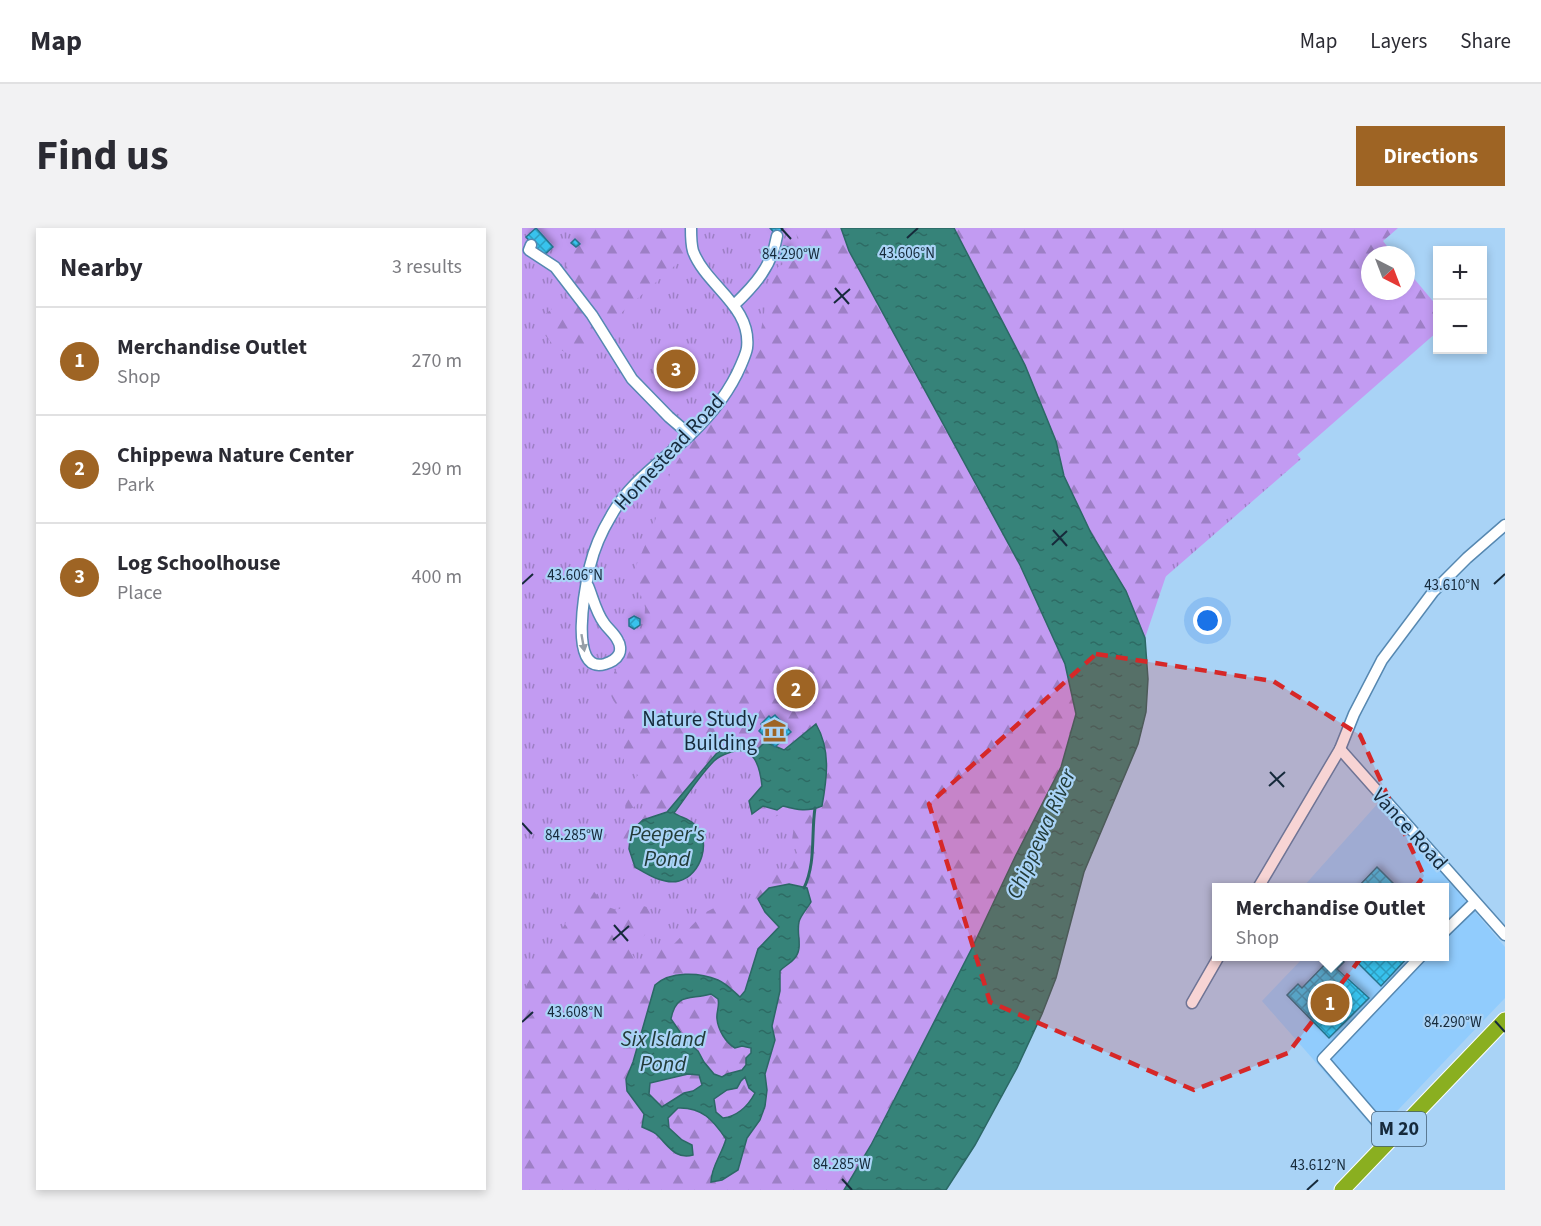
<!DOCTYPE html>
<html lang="en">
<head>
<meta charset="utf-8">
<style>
	:root { --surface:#fff; --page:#f2f2f3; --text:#2b2b33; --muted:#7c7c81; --line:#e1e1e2; --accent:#9e6424 }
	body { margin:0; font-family:"Source Sans 3",sans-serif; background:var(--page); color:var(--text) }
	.controls { position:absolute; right:18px; top:18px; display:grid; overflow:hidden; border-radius:0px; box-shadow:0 3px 9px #0003 }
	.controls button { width:54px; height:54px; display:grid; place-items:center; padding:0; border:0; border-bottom:2px solid var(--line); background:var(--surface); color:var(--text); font:30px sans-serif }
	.compass { position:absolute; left:839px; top:18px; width:54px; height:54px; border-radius:50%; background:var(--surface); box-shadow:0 3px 9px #0003; rotate:138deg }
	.you { position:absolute; left:686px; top:393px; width:21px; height:21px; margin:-15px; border:4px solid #fff; border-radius:50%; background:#1a73e8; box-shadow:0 0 0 9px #1a73e833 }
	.badge { display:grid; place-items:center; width:39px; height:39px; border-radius:50%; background:var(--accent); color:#fff; font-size:20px; font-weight:700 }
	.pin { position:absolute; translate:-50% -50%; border:3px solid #fff; box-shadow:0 2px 6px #0006 }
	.popup { position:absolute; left:690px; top:655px; width:237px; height:78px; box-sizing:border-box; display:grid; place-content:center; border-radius:0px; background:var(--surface); filter:drop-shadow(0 2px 4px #0005); font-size:20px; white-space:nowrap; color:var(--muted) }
	.popup b { font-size:22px; color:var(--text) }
	.popup::after { content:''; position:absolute; left:50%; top:100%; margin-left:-12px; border:12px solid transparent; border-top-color:var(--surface) }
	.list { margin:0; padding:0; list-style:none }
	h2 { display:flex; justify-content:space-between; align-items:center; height:78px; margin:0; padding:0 24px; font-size:26px }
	h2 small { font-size:20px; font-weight:400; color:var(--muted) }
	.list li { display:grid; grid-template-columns:39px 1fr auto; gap:18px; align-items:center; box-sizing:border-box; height:108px; padding:0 24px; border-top:2px solid var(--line) }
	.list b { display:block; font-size:22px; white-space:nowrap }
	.list p { margin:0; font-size:20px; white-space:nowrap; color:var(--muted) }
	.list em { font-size:20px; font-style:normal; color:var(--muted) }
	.map { position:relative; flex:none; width:983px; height:962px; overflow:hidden; border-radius:0px }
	header { display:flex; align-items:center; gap:36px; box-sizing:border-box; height:84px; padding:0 30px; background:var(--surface); border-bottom:2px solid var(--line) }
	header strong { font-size:28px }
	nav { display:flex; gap:33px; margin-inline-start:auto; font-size:21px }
	.intro { display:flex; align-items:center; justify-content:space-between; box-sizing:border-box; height:144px; padding:0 36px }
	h1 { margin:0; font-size:42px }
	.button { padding:15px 27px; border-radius:0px; background:var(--accent); color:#fff; font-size:21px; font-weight:700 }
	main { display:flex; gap:36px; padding:0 36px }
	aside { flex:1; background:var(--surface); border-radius:0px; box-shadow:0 3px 9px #0003 }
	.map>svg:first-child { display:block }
	.built { fill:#91ccfd }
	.grass { fill:url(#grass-tufts) }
	.forest { fill:url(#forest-firs); fill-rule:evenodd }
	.water { fill:url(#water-ripples); stroke:#2c6866; stroke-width:1.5; fill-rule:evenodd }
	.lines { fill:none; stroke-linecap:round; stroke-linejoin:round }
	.stream { stroke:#2c6866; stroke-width:3 }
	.building { fill:url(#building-cross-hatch); stroke:#28738c; stroke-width:1.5; filter:url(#shadow) }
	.minor-casing { stroke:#5688b1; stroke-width:13 }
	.highway-casing { stroke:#fff; stroke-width:17 }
	.minor { stroke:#fff; stroke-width:10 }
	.highway { stroke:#8aaf20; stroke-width:15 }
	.oneway { fill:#969fa7 }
	.marked { fill:#d62828; fill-opacity:0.2; stroke:#d62828; stroke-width:4.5; stroke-dasharray:12 8; stroke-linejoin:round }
	.ticks { fill:none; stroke:#162a3b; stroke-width:2 }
	.labels { text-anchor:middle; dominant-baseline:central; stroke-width:4.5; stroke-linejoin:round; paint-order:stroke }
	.shield { fill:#a9d3f6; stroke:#425d73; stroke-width:1.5 }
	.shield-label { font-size:20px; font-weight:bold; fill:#162a3b }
	.street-label { font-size:21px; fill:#162a3b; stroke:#a9d3f6 }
	.poi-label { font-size:21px; fill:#162a3b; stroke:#a9d3f6; text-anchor:end }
	.water-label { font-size:22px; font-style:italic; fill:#233c39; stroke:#a9d3f6 }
	.ticks-label { font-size:15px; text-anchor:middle; fill:#162a3b; stroke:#a9d3f6; stroke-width:4.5; stroke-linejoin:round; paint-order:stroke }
</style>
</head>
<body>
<header>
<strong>Map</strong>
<nav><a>Map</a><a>Layers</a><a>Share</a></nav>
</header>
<div class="intro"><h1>Find us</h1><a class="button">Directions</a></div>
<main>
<aside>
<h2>Nearby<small>3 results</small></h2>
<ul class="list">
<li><span class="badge">1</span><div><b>Merchandise Outlet</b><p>Shop</p></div><em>270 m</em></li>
<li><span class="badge">2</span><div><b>Chippewa Nature Center</b><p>Park</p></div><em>290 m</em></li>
<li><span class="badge">3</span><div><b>Log Schoolhouse</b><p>Place</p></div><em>400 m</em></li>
</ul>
</aside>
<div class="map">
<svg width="983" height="962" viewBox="0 0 983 962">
	<defs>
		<pattern id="grass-tufts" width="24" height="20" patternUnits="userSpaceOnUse" patternTransform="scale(1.5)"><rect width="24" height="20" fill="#c29bf2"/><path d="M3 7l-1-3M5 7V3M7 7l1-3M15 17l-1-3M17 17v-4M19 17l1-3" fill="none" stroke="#9d7fc5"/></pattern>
		<pattern id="forest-firs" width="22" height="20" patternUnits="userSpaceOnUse" patternTransform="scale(1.5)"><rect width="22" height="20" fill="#c29bf2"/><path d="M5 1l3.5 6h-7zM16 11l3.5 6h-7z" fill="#9d7fc5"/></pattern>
		<pattern id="water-ripples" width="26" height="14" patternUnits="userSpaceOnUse" patternTransform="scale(1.5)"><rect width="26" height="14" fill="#368379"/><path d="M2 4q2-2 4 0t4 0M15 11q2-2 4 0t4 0" fill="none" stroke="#2d6b64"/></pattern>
		<pattern id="building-cross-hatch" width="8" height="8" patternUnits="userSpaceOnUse" patternTransform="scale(1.5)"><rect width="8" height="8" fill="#38c2ed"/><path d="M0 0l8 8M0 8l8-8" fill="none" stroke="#2e9ec1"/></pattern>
		<filter id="shadow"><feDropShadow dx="2.5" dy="-2.5" stdDeviation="3" flood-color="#0004"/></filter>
	</defs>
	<rect width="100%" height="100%" fill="#a9d3f6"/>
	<path class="built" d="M858 573 983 719V770L855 904 740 773 782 729 922 728V660L781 659Z"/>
	<path class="grass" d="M0 0H583L779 231 543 436 322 962H0Z"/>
	<g class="forest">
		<path d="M66 0H160V13L168 36 158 33 82 100C76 113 63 121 50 127L34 120 16 99 17 91 49 66 41 45 49 26Z"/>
		<path d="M274 0H319L327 24 504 351 543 436 554 486 539 539 493 629 451 718 349 917 322 962H0V771L5 756 57 674 70 661 83 678 95 682 110 675 125 679 131 691 126 704 107 722 117 736 142 719 151 717 182 685 196 678 224 676 236 654V648L251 644 262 646 270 638 275 625 270 612 272 598 258 587 252 589 230 586 241 578 255 582 261 578 275 582 306 545 301 508 281 504 262 522 243 514 236 521 226 515 194 526 145 584 121 592 107 621 113 639C110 634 103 628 102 622 95 603 117 589 126 575L123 572C115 575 111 581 103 584 104 574 102 562 109 554 112 552 114 550 116 547L103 539C99 524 106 499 101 487 99 480 91 475 89 467 87 459 93 452 92 444L103 435 106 426 122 399 123 379 116 359 114 338 131 299 149 243 167 215 194 190 221 150 238 107 247 61 256 39 267 33 276 20ZM267 656 284 684C271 699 279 697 278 712 278 718 274 727 272 732L263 737 258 743V763L250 798 253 812 243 846 245 862 238 892 226 910 216 942 189 944 200 925 204 911C190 892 180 879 156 880L146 890 147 900 160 912 163 929 148 922 133 906 121 899 122 886 105 863 104 851 111 834 133 757C168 749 190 739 218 769L223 763 237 721 257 699 254 695 247 660Z"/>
		<path d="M432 0H876L861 13 872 27H848V63H884V41L915 78V104L647 339 623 410 604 363 569 305 542 248 534 213 503 137Z"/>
		<path d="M189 766 196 771C201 792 193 796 207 817L229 820V825L224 830V837L220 842 205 846 200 849 192 846 182 834 176 823 165 814 149 791C154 764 168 772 189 766Z"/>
		<path d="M166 846 177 847 180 857 171 863 162 865 140 880 127 866V855Z"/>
		<path d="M223 849 227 860 234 865C226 878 216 888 201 890L194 884 192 871 205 862H211Z"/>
	</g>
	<g class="water">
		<path d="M319 0H432L503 137 534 213 542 248 569 305 604 363 623 410 626 451 624 484 616 516 562 644 534 750 520 786 495 840 453 917 424 962H322L349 917 451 718 493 629 539 539 554 486 543 436 498 337 327 23Z"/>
		<path d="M294 496C309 522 305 550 300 578 285 584 276 582 261 578L255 582 241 578 230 586 227 573 240 558C238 539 232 516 209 524 203 526 196 529 192 533 177 548 165 568 152 585 158 589 167 591 172 596 191 611 179 648 157 653 142 657 125 646 113 639L107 621 109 603 121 592 145 584 194 526 206 517 215 513 226 514 236 521 243 514 262 522Z"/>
		<path d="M267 656 285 660 289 674C285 681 278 688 277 694 274 707 282 720 272 731 268 736 262 738 258 743V763L250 798 253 812 243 846 245 862 243 878 238 892 225 910 216 942 200 952 189 954C189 939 200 926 204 911 191 892 180 879 156 880L146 890 147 900 160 912 170 917 171 927C153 932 146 917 134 906 130 903 125 901 120 899L122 886 105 863 104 851 111 834 133 757C148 743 177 744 196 752 205 756 211 763 218 769L223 763 236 721 257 699 243 684 236 671 247 660ZM189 766 196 771C198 778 194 784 195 791 196 802 204 815 213 820L220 818 229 820V825L224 830V837L220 842 205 846 200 849 192 846 182 834 176 823 165 814 149 791C154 764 168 772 189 766ZM166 846 177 847 180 857 171 863 162 865 140 879 127 866 128 855ZM223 849 227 860 233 865C226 878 216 888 201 890L194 884 192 871 205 862 215 860 219 853Z"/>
	</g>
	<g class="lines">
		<path class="stream" d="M282 660C294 635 289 607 293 580"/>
	</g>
	<g class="building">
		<path d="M14 0 31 19 21 28 4 9Z"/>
		<path d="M248 0H261L255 8Z"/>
		<path d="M53 11 58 16 54 19 49 15Z"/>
		<path d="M262 18 268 20 266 28 259 27Z"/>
		<path d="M155 131 163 138 153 151 145 144Z"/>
		<path d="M112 388 118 391V397L112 401 107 398V391Z"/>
		<path d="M253 487 269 504 253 519 237 503 241 498 239 496 247 488 249 490Z"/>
		<path d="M855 639 876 660H835Z"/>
		<path d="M811 728H816L822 734 815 741 847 770 807 810 765 767 776 756 780 760Z"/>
		<path d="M829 728H887L859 758Z"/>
	</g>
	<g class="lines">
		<defs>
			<g id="minor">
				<path d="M9 17 7 22 33 39 70 87 110 151 147 189 168 207"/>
				<path d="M212 77C233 57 250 38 255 8"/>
				<path d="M66 358C71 370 74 384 82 395 86 401 93 406 96 413 98 416 99 422 97 426 94 432 89 434 83 436 45 447 64 356 68 338 72 321 80 303 89 288 108 253 140 234 168 207 188 188 208 163 219 137 221 132 224 126 225 120 230 78 184 58 171 23 169 16 169 7 169 0"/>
				<path d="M818 521 983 707"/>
				<path d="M736 660 818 521 832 486 860 432 911 364 945 330 983 297"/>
				<path d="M922 704 953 674"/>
				<path d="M670 775 697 728"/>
				<path d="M869 910 801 831 899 728"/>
			</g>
			<path id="highway" d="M820 962 983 792"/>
		</defs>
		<use href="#minor" class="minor-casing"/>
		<use href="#highway" class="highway-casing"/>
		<use href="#minor" class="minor"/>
		<use href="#highway" class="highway"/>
	</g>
	<defs><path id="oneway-solid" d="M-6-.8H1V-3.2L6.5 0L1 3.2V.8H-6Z" transform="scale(1.5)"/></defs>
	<use class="oneway" href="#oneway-solid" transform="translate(61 415) rotate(80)"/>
	<path class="marked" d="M574 426 751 453 838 507 902 648 766 825 672 862 468 774 407 576Z"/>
	<path class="ticks" d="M259 0 269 11M385 10 396 0M313 60 327 76M312 75 328 61M531 302 545 318M530 317 545 303M0 356 11 346M972 356 983 346M748 544 762 559M747 558 763 544M0 595 10 606M92 697 106 713M91 712 107 698M973 793 983 804M0 794 11 784M320 951 330 962M785 962 796 952"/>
	<defs>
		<symbol id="museum-bare" viewBox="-9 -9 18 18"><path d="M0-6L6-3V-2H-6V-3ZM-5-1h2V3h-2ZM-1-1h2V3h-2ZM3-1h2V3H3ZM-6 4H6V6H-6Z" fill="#9e6424" stroke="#a9d3f6" stroke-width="2.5" paint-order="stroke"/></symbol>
	</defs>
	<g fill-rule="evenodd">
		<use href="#museum-bare" x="236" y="486" width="33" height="33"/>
	</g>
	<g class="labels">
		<rect class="shield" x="850" y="884" width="54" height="34" rx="4.5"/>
		<g class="shield-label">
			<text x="877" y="901">M 20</text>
		</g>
		<g class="street-label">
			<text transform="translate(147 224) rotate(-47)">Homestead Road</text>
			<text transform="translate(888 601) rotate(48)">Vance Road</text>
		</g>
		<g class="poi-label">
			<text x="235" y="491">Nature Study<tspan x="235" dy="24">Building</tspan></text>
		</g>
		<g class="water-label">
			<text x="145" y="606">Peeper's<tspan x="145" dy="25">Pond</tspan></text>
			<text transform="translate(519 606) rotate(-66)">Chippewa River</text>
			<text x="141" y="811">Six Island<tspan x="141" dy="25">Pond</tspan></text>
		</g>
	</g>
	<g class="ticks-label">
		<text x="385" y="30">43.606°N</text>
		<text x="269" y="31">84.290°W</text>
		<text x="53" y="352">43.606°N</text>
		<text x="930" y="362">43.610°N</text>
		<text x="52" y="612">84.285°W</text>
		<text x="53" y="789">43.608°N</text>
		<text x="931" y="799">84.290°W</text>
		<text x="320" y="941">84.285°W</text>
		<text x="796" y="942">43.612°N</text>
	</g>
</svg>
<div class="controls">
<button>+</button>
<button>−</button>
</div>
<svg class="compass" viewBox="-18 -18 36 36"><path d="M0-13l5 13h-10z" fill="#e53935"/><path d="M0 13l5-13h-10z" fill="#7c7c81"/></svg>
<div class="you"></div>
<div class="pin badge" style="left:808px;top:775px">1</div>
<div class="popup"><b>Merchandise Outlet</b>Shop</div>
<div class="pin badge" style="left:274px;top:461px">2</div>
<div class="pin badge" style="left:154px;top:141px">3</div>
</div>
</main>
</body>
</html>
